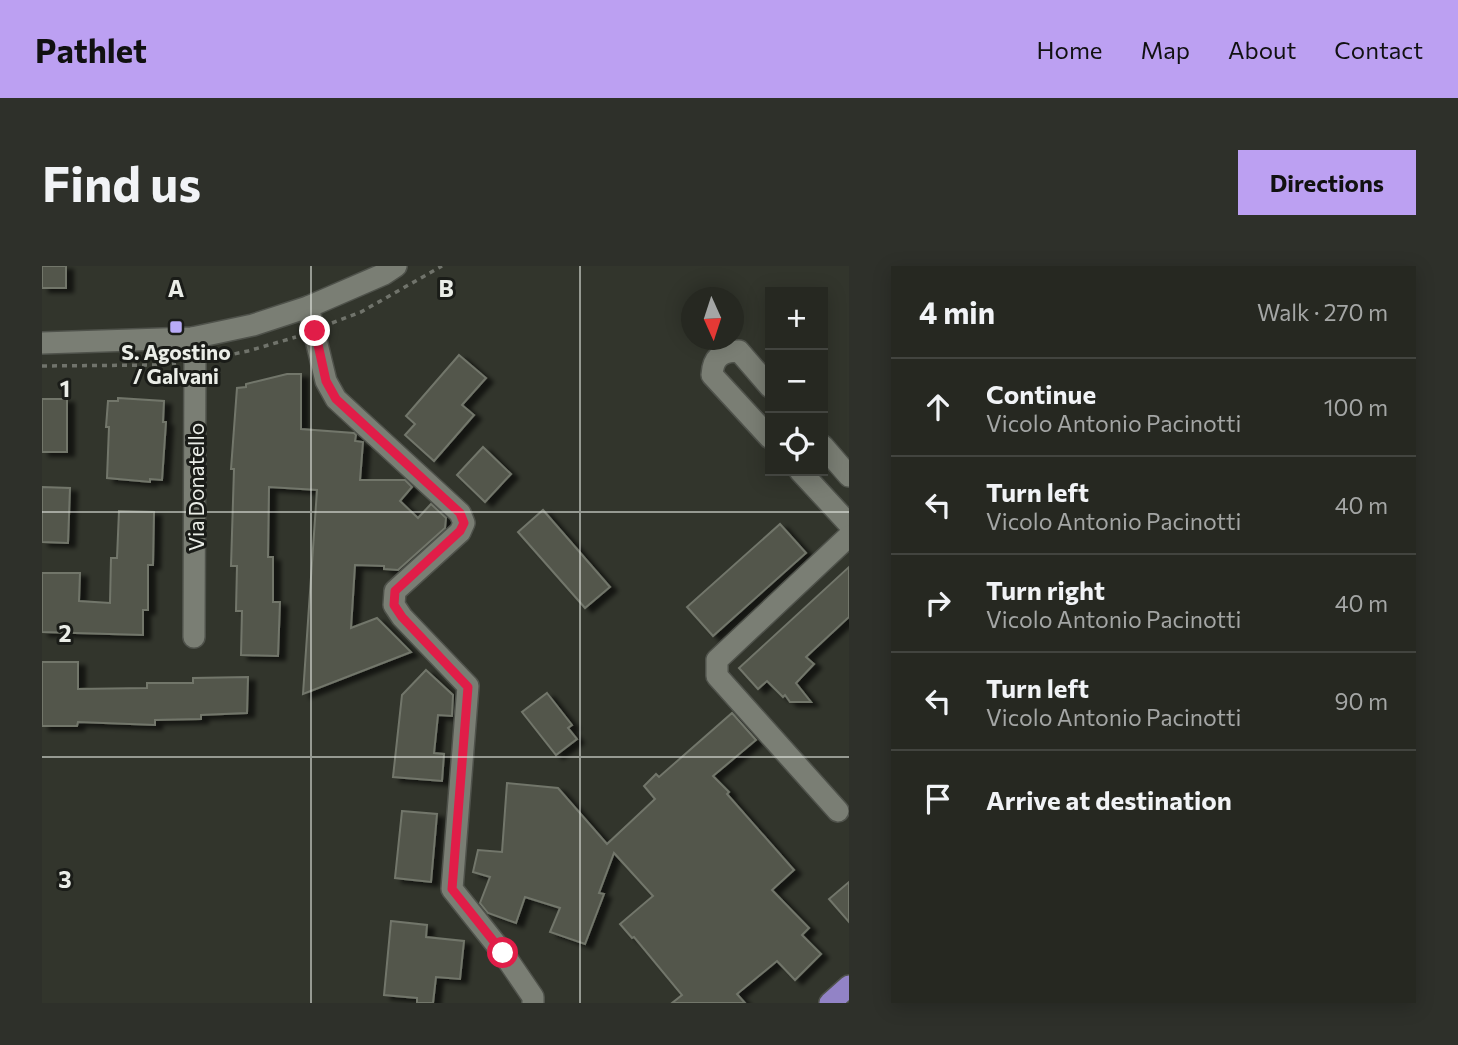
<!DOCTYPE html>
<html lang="en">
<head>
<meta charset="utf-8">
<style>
	:root { --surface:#262821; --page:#2e302a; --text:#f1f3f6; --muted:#a4a6a5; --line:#42443f; --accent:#bca0f2 }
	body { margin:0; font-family:Commissioner,sans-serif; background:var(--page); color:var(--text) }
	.controls { position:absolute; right:21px; top:21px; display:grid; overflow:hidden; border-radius:0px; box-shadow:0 4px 18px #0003 }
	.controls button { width:63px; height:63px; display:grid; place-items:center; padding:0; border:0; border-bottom:2px solid var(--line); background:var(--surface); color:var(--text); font:35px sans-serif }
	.compass { position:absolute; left:639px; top:21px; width:63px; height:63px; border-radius:50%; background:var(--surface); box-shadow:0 4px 18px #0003; rotate:177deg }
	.stop { position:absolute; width:21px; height:21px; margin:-16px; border:5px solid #e11d48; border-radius:50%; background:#fff }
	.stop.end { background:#e11d48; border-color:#fff; box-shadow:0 2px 7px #0008 }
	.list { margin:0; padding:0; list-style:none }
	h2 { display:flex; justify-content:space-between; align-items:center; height:91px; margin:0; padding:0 28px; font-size:30px }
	h2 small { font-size:23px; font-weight:400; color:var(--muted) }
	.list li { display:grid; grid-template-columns:46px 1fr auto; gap:21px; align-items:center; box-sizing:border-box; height:98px; padding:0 28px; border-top:2px solid var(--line) }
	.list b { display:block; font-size:26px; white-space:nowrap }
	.list p { margin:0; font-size:23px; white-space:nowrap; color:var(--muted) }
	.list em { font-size:23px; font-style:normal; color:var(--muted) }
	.icon { flex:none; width:38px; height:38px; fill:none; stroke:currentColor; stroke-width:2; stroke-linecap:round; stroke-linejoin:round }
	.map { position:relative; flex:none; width:807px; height:737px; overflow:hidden; border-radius:0px }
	header { display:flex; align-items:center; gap:42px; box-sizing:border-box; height:98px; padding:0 35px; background:var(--accent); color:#111 }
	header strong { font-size:33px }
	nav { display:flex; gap:38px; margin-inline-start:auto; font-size:24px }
	.intro { display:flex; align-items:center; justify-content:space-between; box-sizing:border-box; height:168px; padding:0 42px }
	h1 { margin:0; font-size:49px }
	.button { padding:18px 32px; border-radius:0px; background:var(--accent); color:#111; font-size:24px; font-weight:700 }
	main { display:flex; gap:42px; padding:0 42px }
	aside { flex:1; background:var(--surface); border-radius:0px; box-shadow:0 4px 18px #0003 }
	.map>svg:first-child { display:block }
	.building { fill:#53564c; stroke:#72766b; stroke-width:2; filter:url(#shadow) }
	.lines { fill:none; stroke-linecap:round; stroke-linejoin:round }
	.minor-casing { stroke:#4f524b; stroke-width:24 }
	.major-casing { stroke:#4f524b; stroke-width:24 }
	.path { stroke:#70736b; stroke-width:3.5; stroke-dasharray:5 5; stroke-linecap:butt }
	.minor { stroke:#7a7e74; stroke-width:21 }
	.major { stroke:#9283c6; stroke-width:21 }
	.route { stroke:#e11d48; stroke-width:9 }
	.grid { fill:none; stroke:#eaede7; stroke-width:2; stroke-opacity:0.55 }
	.poi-dot { fill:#b8abf7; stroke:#1a1c18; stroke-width:2.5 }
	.labels { text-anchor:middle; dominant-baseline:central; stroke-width:6; stroke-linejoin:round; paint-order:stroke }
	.poi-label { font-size:21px; font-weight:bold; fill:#eaede7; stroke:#1a1c18 }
	.street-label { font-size:21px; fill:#eaede7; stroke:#1a1c18 }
	.grid-label { font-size:23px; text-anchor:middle; font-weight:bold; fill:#eaede7; stroke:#1a1c18; stroke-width:6; stroke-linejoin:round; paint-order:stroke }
</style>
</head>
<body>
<header>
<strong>Pathlet</strong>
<nav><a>Home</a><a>Map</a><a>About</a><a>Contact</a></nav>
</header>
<div class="intro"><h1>Find us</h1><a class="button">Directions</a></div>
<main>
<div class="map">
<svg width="807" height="737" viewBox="0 0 807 737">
	<defs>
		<filter id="shadow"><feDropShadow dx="7" dy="4" stdDeviation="2" flood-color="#0009"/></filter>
	</defs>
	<rect width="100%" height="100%" fill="#32352c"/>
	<g class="building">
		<rect x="0" y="0" width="24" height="22"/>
		<path d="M417 89 444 112 420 139 432 149 392 195 363 169 373 158 364 150Z"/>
		<path d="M245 108H259V163L312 167 314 169 313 175 321 176 318 214H363L370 221 358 235 376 252 389 238 404 252 403 262 356 304 342 303V300L313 299 309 362 335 352 369 386 261 428 275 224 227 221 226 291H231V336H238L236 390 199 389 200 345H194L195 300H189L192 203H189L195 122 204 121V118Z"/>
		<path d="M76 132 122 135 121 156H124L120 214 108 213V216L65 212 67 161H64L66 135H76Z"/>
		<rect x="0" y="133" width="25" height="53"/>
		<path d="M441 181 469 208 443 236 415 209Z"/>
		<path d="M0 221 28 222 26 277 0 276Z"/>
		<path d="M501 244 568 321 543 342 476 266Z"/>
		<path d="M77 245 112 246 111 299H106V344H101V369L0 366V307H38L37 335 68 337 69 292H75Z"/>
		<path d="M738 258 764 287 671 370 645 341Z"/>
		<path d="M807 301V351L764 391 772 398 754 417 769 436H748L743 429 741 431 725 415 716 423 697 402Z"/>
		<path d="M0 396H36V423L105 422V417H151V412L206 411 205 447 159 449V453L113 454V459L36 456 35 460H0Z"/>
		<path d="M384 404 411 429 410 450 396 449 392 487 402 488 400 515 351 511 360 429Z"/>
		<path d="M505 427 530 459 526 462 535 473 514 489 480 446Z"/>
		<path d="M690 447 714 474 671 510 687 526 685 528 752 604 730 624 767 662 760 669 779 688 753 714 735 695 695 728 703 737H630L640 729 592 671 590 672 578 658 611 630 572 587 557 627 562 628 543 678 508 666 518 642 483 631 474 657 446 647 438 637 448 611 431 606 436 584 460 586 465 517 516 522 565 578 613 533 602 520 614 508 617 511Z"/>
		<path d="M360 545 395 548 389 616 353 612Z"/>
		<path d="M807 616V656L787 633Z"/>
		<path d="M349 655 385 659 384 671 422 675 418 713 394 711 391 737H375V732L342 729Z"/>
	</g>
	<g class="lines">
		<defs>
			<g id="minor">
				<path d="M266 41 284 115 294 133 418 247 422 257 418 266 353 325 352 339 360 351 426 420 410 623 461 687 491 731V737"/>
				<path d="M150 72 153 89 152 371"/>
				<path d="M0 77 150 72 211 59 266 41 342 8 354 0"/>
				<path d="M728 121 697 85C680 85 671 91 670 109L728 172"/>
				<path d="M781 180 807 210"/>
				<path d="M758 205 807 258"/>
				<path d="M796 545 675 410V394L807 270"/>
			</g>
			<path id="major" d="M788 737 807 720"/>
		</defs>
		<use href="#minor" class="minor-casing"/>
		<use href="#major" class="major-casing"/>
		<g class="path">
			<path d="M290 57 319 46 400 0"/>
			<path d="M173 92 206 85 254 71"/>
			<path d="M0 100 118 99 134 97"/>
		</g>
		<use href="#minor" class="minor"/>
		<use href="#major" class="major"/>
	</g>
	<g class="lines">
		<path class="route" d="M273 65 284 115 294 133 418 247 422 257 418 265 353 325 352 339 360 351 426 421 410 623 461 687"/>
	</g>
	<path class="grid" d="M269 0V737M538 0V737M0 246H807M0 491H807"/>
	<rect class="poi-dot" x="127" y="54" width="14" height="14" rx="3.5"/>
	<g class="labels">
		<g class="poi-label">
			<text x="134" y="85">S. Agostino<tspan x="134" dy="24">/ Galvani</tspan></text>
		</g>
		<g class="street-label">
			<text transform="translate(153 221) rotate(-90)">Via Donatello</text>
		</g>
	</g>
	<g class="grid-label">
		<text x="134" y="31">A</text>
		<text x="404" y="31">B</text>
		<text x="23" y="131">1</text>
		<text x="23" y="376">2</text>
		<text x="23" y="622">3</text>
	</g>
</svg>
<div class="controls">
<button>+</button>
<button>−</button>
<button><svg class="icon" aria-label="locate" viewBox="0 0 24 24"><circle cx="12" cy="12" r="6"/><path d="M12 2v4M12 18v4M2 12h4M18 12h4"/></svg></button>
</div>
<svg class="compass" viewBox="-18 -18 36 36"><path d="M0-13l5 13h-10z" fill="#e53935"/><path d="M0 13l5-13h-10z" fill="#a4a6a5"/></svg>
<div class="stop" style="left:461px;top:687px"></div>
<div class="stop end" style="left:273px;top:65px"></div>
</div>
<aside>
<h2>4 min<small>Walk · 270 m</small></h2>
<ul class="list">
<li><svg class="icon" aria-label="ahead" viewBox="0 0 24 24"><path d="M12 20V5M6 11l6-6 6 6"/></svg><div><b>Continue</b><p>Vicolo Antonio Pacinotti</p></div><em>100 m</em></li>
<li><svg class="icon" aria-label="left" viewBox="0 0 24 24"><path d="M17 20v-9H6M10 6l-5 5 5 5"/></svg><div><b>Turn left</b><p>Vicolo Antonio Pacinotti</p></div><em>40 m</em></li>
<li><svg class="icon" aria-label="right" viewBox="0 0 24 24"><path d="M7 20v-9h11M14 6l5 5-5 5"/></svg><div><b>Turn right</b><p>Vicolo Antonio Pacinotti</p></div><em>40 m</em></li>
<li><svg class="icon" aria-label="left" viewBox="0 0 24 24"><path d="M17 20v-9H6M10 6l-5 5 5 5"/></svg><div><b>Turn left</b><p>Vicolo Antonio Pacinotti</p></div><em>90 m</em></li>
<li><svg class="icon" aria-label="arrive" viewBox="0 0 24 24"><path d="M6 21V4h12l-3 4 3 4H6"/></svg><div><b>Arrive at destination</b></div></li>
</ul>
</aside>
</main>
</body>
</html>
